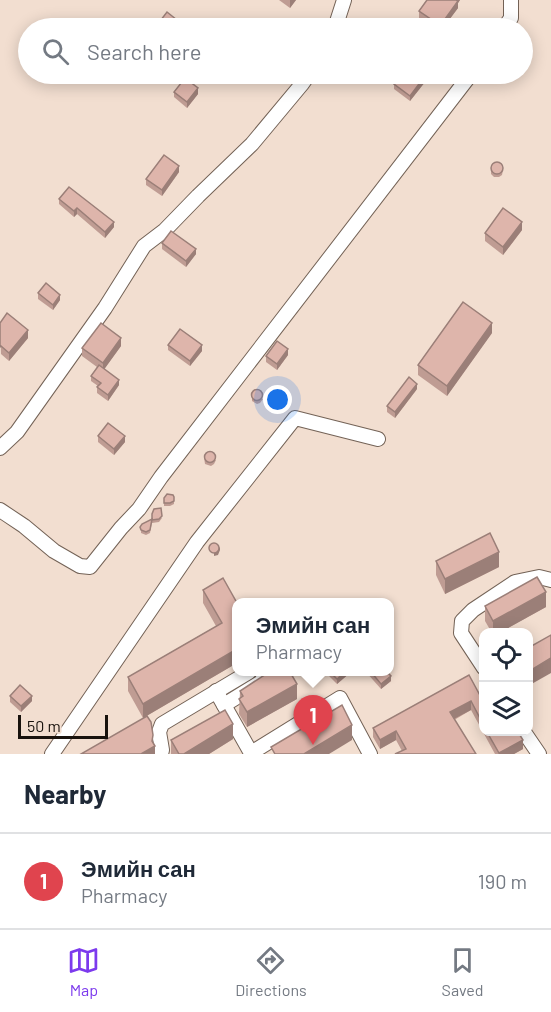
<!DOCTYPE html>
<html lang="en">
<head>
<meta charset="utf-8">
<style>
	:root { --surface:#fff; --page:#f6f6f7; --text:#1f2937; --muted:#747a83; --line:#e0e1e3; --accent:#7c3aed }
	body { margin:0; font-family:Barlow,sans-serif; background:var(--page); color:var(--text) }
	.controls { position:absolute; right:18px; bottom:18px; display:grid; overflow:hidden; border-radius:12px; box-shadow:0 3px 15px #0003 }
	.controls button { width:54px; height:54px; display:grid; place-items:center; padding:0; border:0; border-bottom:2px solid var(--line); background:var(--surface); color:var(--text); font:30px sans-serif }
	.scale { position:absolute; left:18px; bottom:15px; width:90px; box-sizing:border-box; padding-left:6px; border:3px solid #18120d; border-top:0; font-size:16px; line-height:21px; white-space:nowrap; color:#18120d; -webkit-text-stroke:4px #f2ded0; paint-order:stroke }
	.you { position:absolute; left:278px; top:400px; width:21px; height:21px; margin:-15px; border:4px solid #fff; border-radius:50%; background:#1a73e8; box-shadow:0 0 0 9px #1a73e833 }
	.badge { display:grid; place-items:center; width:39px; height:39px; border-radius:50%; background:var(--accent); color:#fff; font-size:20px; font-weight:700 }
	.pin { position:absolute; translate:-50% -50px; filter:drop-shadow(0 2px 3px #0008) }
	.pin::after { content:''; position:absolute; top:32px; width:21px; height:18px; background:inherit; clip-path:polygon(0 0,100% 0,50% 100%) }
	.popup { position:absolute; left:232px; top:598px; width:162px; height:78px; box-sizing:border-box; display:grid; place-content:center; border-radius:12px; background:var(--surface); filter:drop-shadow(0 2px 4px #0005); font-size:20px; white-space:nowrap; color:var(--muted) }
	.popup b { font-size:22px; color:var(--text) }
	.popup::after { content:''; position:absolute; left:50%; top:100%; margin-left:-12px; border:12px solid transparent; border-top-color:var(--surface) }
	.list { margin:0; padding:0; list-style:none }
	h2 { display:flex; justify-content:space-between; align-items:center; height:78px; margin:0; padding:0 24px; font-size:26px }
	h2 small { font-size:20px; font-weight:400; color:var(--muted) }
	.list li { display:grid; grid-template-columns:39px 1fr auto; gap:18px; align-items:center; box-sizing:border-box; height:96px; padding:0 24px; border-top:2px solid var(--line) }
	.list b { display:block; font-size:22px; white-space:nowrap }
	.list p { margin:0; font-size:20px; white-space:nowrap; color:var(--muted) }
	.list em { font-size:20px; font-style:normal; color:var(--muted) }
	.icon { flex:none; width:33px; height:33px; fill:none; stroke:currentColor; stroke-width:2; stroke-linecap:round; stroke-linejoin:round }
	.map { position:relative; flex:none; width:551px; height:754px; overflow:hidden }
	.search { position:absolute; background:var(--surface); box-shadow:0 3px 15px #0003; left:18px; right:18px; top:18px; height:66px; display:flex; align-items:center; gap:15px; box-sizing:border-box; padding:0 21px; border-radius:33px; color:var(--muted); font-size:22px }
	.sheet { height:174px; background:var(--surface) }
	nav { display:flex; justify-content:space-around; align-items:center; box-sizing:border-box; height:84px; border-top:2px solid var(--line); background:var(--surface); font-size:16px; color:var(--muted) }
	nav a { display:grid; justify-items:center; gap:3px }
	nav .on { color:var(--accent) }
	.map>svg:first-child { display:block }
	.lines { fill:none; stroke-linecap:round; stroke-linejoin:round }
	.minor-casing { stroke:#736256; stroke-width:16 }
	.minor { stroke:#fff; stroke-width:14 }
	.wall { fill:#bf9c93 }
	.shaded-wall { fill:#9b7f78 }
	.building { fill:#deb5ab; stroke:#9b7f78; stroke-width:1.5 }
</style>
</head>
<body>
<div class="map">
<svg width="551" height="754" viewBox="0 0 551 754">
	<rect width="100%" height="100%" fill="#f2ded0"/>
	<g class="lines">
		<defs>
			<g id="minor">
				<path d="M335 28 344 0"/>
				<path d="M504 28 511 18V0"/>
				<path d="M0 448 17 432 105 308 144 246 165 230 198 196 252 144 302 84 309 74"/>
				<path d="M0 510 24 526 54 551 80 566 90 567 121 528 139 509 161 477 471 74"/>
				<path d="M484 668 461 633 462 621 473 610 515 582 539 577 551 580"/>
				<path d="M216 691 251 753 340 698 370 754"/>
				<path d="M224 705 263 681 264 678 262 672"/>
				<path d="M524 732 539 754"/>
				<path d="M52 754 197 542 295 418 378 439"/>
				<path d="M161 754 162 750 159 732 162 724 249 672"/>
			</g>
		</defs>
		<use href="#minor" class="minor-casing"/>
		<use href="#minor" class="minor"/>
	</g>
	<g class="wall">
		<path d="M279 0H296L290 8Z"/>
		<path d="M427 0H460L458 3V8L443 28 429 25 419 18V11Z"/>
		<path d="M425 82 410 101 394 89V84Z"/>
		<path d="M174 92 198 94 187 108 174 97Z"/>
		<path d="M491 166 503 170 502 175 499 177H494L491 174Z"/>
		<path d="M179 172 162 196 146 185V179Z"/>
		<path d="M59 199 114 227 105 238 77 214 74 217 59 204Z"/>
		<path d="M522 230 503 255 485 241V233Z"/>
		<path d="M162 243 196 254 186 267 162 249Z"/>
		<path d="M38 293 60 300 53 310 38 299Z"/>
		<path d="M0 323 28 338 9 361 1 354Z"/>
		<path d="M492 333 447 396 418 375V365Z"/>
		<path d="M168 345 202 351 190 366 168 350Z"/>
		<path d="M121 346 104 369 119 385 108 401 97 393V387L98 386 91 381V376L97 367 82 356V348Z"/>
		<path d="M288 355 277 370 266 362V356Z"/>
		<path d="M417 389 395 418 387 412V406Z"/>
		<path d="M252 394 263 399 260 403 257 404 252 401Z"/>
		<path d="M98 436 125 442 114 455 98 442Z"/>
		<path d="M204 457 216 460 214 464 211 466 205 464Z"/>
		<path d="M174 497V504L170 506H164V503Z"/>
		<path d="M162 518 159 522 152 523V522L150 533 146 535 141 533V529L152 519Z"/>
		<path d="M436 561 499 567 445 594 436 575Z"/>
		<path d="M203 590 237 603V663L143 718 128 691V677L216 626 203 603Z"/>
		<path d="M485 606 546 607 499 633H492L485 621Z"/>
		<path d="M325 672H351L337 684Z"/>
		<path d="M366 672H387L391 681 381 689Z"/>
		<path d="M469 675 483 701V732H518L523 749 514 754H495L471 710 402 751 396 740 380 749 373 737V728Z"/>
		<path d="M240 691 297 699 247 727 239 714Z"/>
		<path d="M10 696 32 701 21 712 10 702Z"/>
		<path d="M233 739 209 754H171V740Z"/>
	</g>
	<g class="shaded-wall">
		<path d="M290 0H296L290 8Z"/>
		<path d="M455 0H460L458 3V8L443 28 440 26Z"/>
		<path d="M425 76V82L410 101V96Z"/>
		<path d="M198 88V94L187 108V102Z"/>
		<path d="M179 166V172L162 196V190Z"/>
		<path d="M77 208V214L74 217V211Z"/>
		<path d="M114 222V227L105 238V232Z"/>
		<path d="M522 222V230L503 255V247Z"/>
		<path d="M196 249V254L186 267V261Z"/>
		<path d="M60 295V300L53 310V305Z"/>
		<path d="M492 323V333L447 396V386Z"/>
		<path d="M28 330V338L9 361V353Z"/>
		<path d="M121 338V346L103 371V363Z"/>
		<path d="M202 345V351L190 366V361Z"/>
		<path d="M288 349V355L277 370V364Z"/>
		<path d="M119 380V385L108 401V395Z"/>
		<path d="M417 384V389L395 418V412Z"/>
		<path d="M125 436V442L114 455V449Z"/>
		<path d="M220 547V550L218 555 214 556V553Z"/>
		<path d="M499 552V567L445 594V579Z"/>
		<path d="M546 592V607L499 633H493V621Z"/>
		<path d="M237 649V663L143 718V704Z"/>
		<path d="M551 658V673L528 686V672Z"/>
		<path d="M345 672H351L337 684V679Z"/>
		<path d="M391 676V681L381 689V684Z"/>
		<path d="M297 684V699L247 727V712Z"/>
		<path d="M32 696V701L21 712V706Z"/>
		<path d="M471 701V710L450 721V712Z"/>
		<path d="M233 724V739L209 754H184Z"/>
		<path d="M352 725V740L329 754H304Z"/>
		<path d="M396 731V740L380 749V740Z"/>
		<path d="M153 735V747L155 746V754H141Z"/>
		<path d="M523 740V749L514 754H499V753Z"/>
	</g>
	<g class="building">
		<path d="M427 0H456L458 1 440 26 444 28H426L432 20 419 11Z"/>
		<path d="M167 12 182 24 178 28H162L157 25Z"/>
		<path d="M402 74H421L425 76 410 96 394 84Z"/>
		<path d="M185 78 198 88 187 102 174 92Z"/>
		<path d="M164 155 179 166 162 190 146 179Z"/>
		<circle cx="497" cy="168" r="6"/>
		<path d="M69 187 114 222 105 232 77 208 74 211 59 199Z"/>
		<path d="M503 208 522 222 503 247 485 233Z"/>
		<path d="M171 231 196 249 186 261 162 243Z"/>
		<path d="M46 283 60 295 53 305 38 293Z"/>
		<path d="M463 302 492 323 447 386 418 365Z"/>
		<path d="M7 313 28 330 9 353 1 346 0 347V323Z"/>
		<path d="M101 323 121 338 103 363 82 348Z"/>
		<path d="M180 329 202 345 190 361 168 345Z"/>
		<path d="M277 341 288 349 277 364 266 356Z"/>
		<path d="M99 365 119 380 108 395 97 387 101 383 91 376Z"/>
		<path d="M409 377 417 384 395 412 387 406Z"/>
		<circle cx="257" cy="395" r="5.5"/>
		<path d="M108 423 125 436 114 449 98 436Z"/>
		<circle cx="210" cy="457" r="5.5"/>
		<path d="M167 494 173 495 174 497V501L170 503H164V498Z"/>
		<path d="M161 508 162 516 159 519 152 520V514L154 509Z"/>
		<path d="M152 519 150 530 146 532 141 530 140 527 142 524Z"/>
		<path d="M490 533 499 552 445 579 436 561Z"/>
		<circle cx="214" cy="548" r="5"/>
		<path d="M537 577 546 592 493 621 485 606Z"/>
		<path d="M223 578 237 603V649L143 704 128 677 222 623 203 590Z"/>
		<path d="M551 635V658L528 672V648Z"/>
		<path d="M269 672H290L297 684 247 712 239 699 243 696 240 691Z"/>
		<path d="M330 672H345L337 679Z"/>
		<path d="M371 672H387L391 676 381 684Z"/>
		<path d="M469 675 483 701V724L471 701 450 712 476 754H395L406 749 396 731 380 740 373 728Z"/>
		<path d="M20 685 32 696 21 706 10 696Z"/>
		<path d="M342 705 352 725 304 754H275L271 747Z"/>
		<path d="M225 710 233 724 184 754H179L171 740Z"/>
		<path d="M147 716 151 722 153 735 152 741 155 746 141 754H81Z"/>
		<path d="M487 732H518L523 740 499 753Z"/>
	</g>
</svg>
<div class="controls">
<button><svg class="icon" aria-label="locate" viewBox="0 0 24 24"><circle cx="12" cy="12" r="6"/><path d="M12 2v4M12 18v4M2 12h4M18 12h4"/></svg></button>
<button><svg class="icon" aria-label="layers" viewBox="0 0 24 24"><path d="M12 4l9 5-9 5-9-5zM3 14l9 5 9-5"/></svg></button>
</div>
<div class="scale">50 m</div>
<div class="you"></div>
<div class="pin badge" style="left:313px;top:745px;background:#e0444e">1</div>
<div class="popup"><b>Эмийн сан</b>Pharmacy</div>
<div class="search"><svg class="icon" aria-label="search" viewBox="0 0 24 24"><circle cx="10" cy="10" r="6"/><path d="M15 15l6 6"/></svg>Search here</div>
</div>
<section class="sheet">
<h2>Nearby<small></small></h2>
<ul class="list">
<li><span class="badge" style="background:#e0444e">1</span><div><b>Эмийн сан</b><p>Pharmacy</p></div><em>190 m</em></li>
</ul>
</section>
<nav>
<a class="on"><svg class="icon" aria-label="map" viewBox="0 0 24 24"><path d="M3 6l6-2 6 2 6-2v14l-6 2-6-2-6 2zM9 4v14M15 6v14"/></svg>Map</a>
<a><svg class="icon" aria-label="directions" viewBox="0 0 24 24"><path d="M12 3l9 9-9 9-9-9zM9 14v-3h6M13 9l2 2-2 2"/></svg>Directions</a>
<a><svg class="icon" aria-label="saved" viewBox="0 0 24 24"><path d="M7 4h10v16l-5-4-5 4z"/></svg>Saved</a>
</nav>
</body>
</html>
